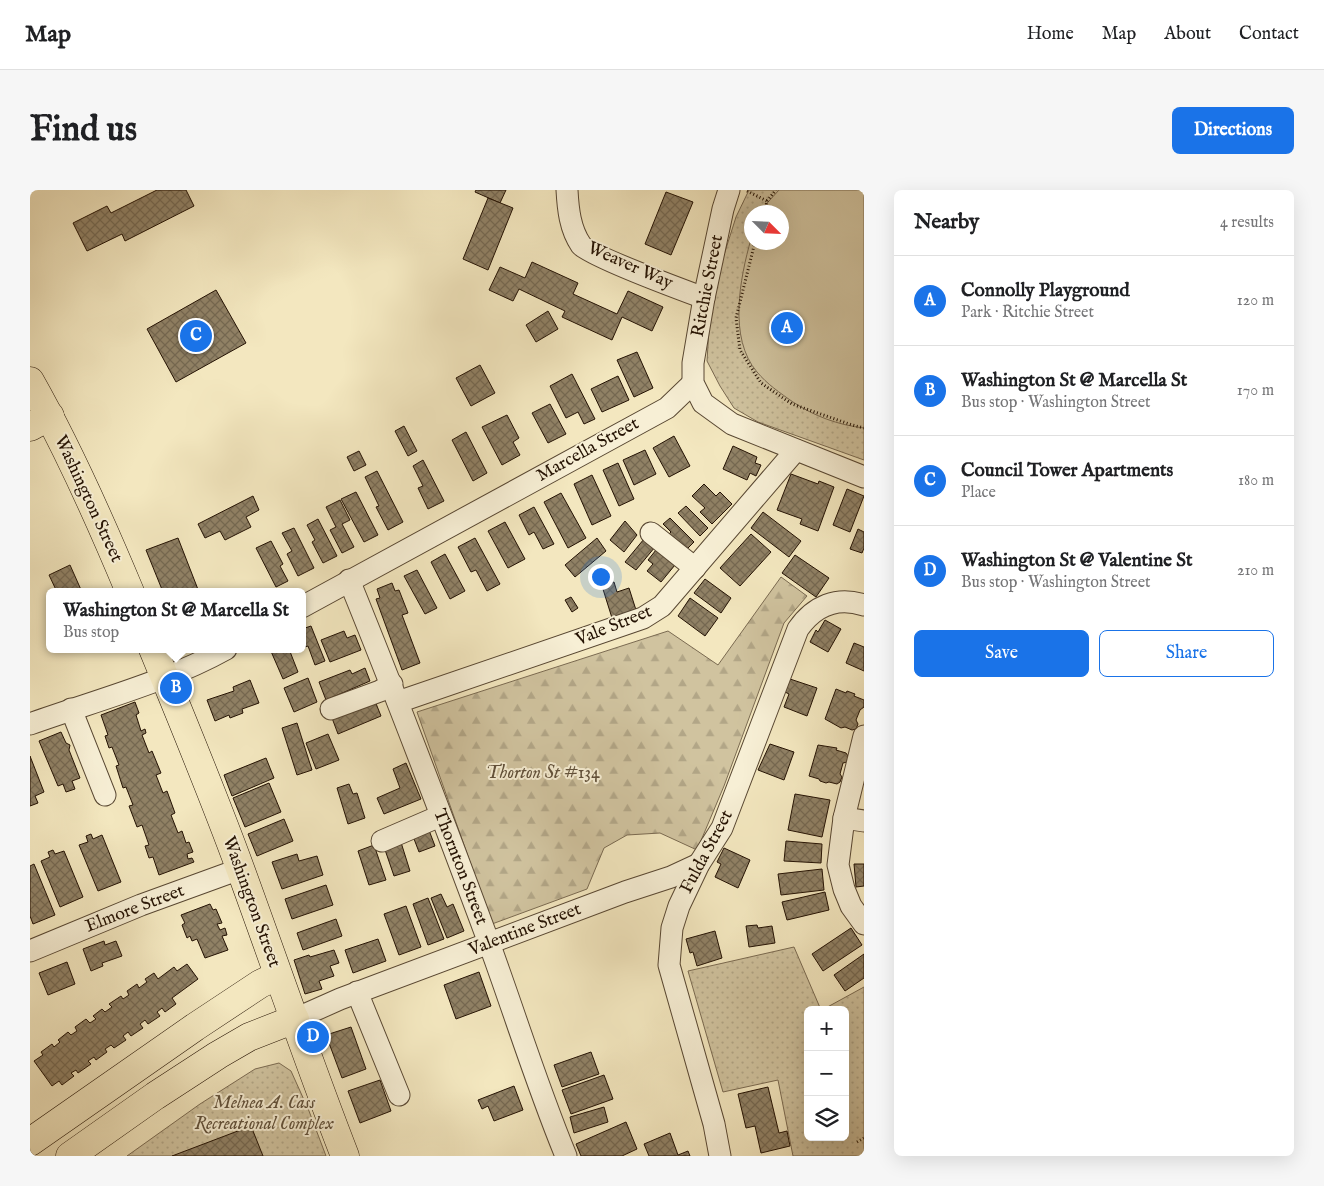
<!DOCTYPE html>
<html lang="en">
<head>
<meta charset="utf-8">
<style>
	:root { --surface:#fff; --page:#f6f6f6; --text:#202124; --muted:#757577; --line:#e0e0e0; --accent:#1a73e8 }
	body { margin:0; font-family:"IM FELL English",serif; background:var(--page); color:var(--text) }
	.controls { position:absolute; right:15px; bottom:15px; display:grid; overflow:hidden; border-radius:8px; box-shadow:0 5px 20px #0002 }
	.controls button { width:45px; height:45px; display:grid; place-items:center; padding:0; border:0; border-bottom:1px solid var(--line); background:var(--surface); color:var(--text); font:25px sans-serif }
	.compass { position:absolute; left:714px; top:15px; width:45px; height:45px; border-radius:50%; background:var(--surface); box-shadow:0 5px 20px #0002; rotate:114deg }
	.you { position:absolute; left:570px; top:386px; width:18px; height:18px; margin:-12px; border:4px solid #fff; border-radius:50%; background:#1a73e8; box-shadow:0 0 0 8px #1a73e833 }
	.badge { display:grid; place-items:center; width:32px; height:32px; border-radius:50%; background:var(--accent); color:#fff; font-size:16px; font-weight:700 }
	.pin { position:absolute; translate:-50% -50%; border:2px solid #fff; box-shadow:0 1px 5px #0006 }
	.popup { position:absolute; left:16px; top:398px; width:260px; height:65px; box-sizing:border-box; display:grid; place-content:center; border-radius:8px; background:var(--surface); filter:drop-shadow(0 1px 4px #0005); font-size:16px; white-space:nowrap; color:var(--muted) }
	.popup b { font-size:19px; color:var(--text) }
	.popup::after { content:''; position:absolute; left:50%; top:100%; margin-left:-10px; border:10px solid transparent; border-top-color:var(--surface) }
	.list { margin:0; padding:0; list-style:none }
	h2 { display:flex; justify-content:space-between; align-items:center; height:65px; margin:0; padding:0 20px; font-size:21px }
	h2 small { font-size:16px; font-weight:400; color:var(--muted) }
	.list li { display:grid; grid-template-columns:32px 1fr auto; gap:15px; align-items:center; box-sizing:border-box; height:90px; padding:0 20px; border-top:1px solid var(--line) }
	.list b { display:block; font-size:19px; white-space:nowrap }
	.list p { margin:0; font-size:16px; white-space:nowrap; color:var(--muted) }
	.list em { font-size:16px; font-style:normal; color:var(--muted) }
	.actions { display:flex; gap:10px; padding:15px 20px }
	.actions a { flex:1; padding:11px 0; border:1px solid var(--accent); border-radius:8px; text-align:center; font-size:18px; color:var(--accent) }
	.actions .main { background:var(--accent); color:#fff }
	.icon { flex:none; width:28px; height:28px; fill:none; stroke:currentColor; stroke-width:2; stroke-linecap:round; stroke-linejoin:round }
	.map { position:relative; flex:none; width:834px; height:966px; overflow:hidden; border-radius:8px }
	header { display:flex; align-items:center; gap:30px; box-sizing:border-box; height:70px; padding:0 25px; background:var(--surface); border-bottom:1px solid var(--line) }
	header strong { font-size:24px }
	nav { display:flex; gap:28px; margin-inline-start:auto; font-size:18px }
	.intro { display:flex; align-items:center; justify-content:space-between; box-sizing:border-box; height:120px; padding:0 30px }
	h1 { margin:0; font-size:35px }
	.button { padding:12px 22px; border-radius:8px; background:var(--accent); color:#fff; font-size:18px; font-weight:700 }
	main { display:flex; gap:30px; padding:0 30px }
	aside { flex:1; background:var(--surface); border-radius:8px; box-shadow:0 5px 20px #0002 }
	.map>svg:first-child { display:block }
	.grass { fill:url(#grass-dots); stroke:#7a6a51; fill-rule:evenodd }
	.forest { fill:url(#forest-firs); stroke:#7a6a51 }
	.pitch { fill:#d0c39f; stroke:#7a6a51 }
	.building { fill:url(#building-cross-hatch); stroke:#241203 }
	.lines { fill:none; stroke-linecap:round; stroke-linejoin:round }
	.minor-casing { stroke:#584732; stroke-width:23 }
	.major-casing { stroke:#241203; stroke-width:29 }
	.path { stroke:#241203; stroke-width:3; stroke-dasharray:1 2.5; stroke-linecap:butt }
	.minor { stroke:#f7efd5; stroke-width:21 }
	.major { stroke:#f3e7bf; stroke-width:28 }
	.labels { text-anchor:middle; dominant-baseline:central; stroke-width:4; stroke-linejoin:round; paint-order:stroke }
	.street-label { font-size:18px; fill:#241203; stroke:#f7efd5 }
	.park-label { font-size:18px; font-style:italic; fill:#60503a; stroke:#f7efd5 }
</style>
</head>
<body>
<header>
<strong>Map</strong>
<nav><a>Home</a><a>Map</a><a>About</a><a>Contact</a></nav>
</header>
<div class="intro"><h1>Find us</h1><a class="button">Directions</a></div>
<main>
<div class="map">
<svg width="834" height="966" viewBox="0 0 834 966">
	<defs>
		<pattern id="grass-dots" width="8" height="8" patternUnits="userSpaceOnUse" patternTransform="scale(1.25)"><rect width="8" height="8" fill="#d0c39f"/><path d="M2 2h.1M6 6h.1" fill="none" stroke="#b2a687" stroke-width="1.8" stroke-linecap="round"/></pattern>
		<pattern id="forest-firs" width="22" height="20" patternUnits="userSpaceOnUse" patternTransform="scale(1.25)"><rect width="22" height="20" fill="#d0c39f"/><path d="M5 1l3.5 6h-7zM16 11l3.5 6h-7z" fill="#b2a687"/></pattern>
		<pattern id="building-cross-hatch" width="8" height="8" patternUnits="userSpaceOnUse" patternTransform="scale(1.25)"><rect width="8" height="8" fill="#908165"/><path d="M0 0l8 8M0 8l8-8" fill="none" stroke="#756851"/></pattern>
	</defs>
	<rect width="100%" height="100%" fill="#f3e7bf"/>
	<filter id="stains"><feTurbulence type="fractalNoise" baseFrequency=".004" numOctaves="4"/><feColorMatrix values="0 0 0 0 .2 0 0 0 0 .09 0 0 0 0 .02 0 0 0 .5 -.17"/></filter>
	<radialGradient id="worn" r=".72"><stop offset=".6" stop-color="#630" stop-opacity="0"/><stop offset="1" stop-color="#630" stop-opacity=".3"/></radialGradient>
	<g class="grass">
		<path d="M719 0H834V270L728 232 704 218 690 196 677 171 681 106 706 27ZM722 22H752V52H722Z"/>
		<path d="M764 757 791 820H778V947H815V820H792L834 797V966H763L748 890 693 902 658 781Z"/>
		<path d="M249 873 261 881 279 921 296 966H97L170 914 225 879Z"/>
	</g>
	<path class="forest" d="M751 387 777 406 754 433 694 596 667 660 630 643 597 645 574 658 557 699 462 734 387 522 638 441 688 475Z"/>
	<path class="pitch" d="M749 0H834V238C808 235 784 226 763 212 750 203 737 194 727 182 698 148 710 88 721 49L722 52H752V22H729Z"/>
	<g class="building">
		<path d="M127 0H156L164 16 95 51 92 44 57 61 43 33 77 16 81 23Z"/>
		<path d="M446 0H476L470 13 445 2Z"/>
		<path d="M636 2 663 12 641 65 615 54Z"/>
		<path d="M458 8 483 18 458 80 433 69Z"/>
		<path d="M502 72 548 93 543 104 587 124 598 101 633 117 622 141 592 127 582 150 532 127 535 121 489 99 483 111 459 100 470 77 495 88Z"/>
		<path d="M186 100 216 153 146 192 117 139Z"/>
		<path d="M518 121 528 139 506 152 496 135Z"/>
		<path d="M607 162 623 198 604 207 587 170Z"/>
		<path d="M450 175 465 203 441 216 426 188Z"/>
		<path d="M542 184 565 229 554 234 548 222 536 228 520 196Z"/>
		<path d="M588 186 599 210 572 222 561 199Z"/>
		<path d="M520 214 536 244 518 253 502 223Z"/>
		<path d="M477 225 489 248 483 252 490 265 472 275 452 237Z"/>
		<path d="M374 236 387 261 378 266 365 241Z"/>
		<path d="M436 242 457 283 443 291 422 250Z"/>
		<path d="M644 246 660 276 639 287 623 258Z"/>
		<path d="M703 256 727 267 725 273 731 275 726 286 720 283 717 290 693 279Z"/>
		<path d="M615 260 626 284 604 295 593 270Z"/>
		<path d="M329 261 336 275 324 281 317 267Z"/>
		<path d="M393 270 414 311 398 319 388 298 393 296 383 276Z"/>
		<path d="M588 273 604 309 589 316 573 280Z"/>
		<path d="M347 281 373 332 358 340 346 317 349 316 335 287Z"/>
		<path d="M761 284 788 294 789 291 804 297 788 341 770 334 772 329 747 320Z"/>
		<path d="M562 285 581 326 562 335 544 294Z"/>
		<path d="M674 294 686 306 690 302 702 314 682 334 670 322 675 318 662 306Z"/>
		<path d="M817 299 834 306 820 342 803 335Z"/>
		<path d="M326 302 348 345 334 352 311 309Z"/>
		<path d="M531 303 556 348 538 358 514 312Z"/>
		<path d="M223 306 229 320 216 327 221 337 195 350 190 341 175 348 168 334Z"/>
		<path d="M310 310 320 330 312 334 324 357 312 363 300 340 306 337 296 317Z"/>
		<path d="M656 316 678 338 670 346 648 323Z"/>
		<path d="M504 317 524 354 513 359 504 342 499 345 489 325Z"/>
		<path d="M733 322 771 351 759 367 721 338Z"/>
		<path d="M640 328 664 352 653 363 637 346 641 342 633 334Z"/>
		<path d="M288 329 307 366 293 373 282 352 285 350 277 335Z"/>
		<path d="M595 331 607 345 594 362 580 350Z"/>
		<path d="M475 332 495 369 478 378 458 341Z"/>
		<path d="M264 338 284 378 268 386 257 364 262 361 252 343Z"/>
		<path d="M828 339 834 342V358L832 363 820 359Z"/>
		<path d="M721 344 741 362 710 396 690 378Z"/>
		<path d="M148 348 169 402H133L116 360Z"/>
		<path d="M445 348 470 394 457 401 446 380 441 382 428 357Z"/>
		<path d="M567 348 576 361 545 387 535 375Z"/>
		<path d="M614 349 625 357 606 380 595 372Z"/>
		<path d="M241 351 253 374 250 376 258 391 246 397 226 358Z"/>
		<path d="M626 360 645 375 631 392 617 381 623 374 618 370Z"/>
		<path d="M415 364 435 401 420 409 401 372Z"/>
		<path d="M765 365 799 388 786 407 752 383Z"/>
		<path d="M40 375 52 402H27L19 385Z"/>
		<path d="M387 380 407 418 395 424 374 386Z"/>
		<path d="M675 389 701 408 691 423 664 403Z"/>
		<path d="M584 392 587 402 599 398 606 420 582 428 572 396Z"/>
		<path d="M362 393 365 401 369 400 378 423 372 425 390 473 372 480 346 409 350 408 347 399Z"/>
		<path d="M541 407 548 418 542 422 535 410Z"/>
		<path d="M660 408 688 428 675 446 648 426Z"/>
		<path d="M795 430 811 439 798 462 780 452 786 440 788 442Z"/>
		<path d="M281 436 295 471 285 475 278 456 272 458V439Z"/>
		<path d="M314 441 317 448 325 445 331 460 300 472 291 450Z"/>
		<path d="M824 453 834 457V481L816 473Z"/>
		<path d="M240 459H259L268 482 253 489Z"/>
		<path d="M335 478 340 491 296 510 289 492 320 480 322 484Z"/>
		<path d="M278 488 287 512 264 522 254 498Z"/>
		<path d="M760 489 787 498 777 526 754 517 759 504 755 502Z"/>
		<path d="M220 490 229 513 212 519 213 523 200 528 199 525 185 531 177 510 204 501 203 497Z"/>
		<path d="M806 499 816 503 817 501 825 504 824 506 834 510V517L830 520 826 530 828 534 826 539 822 540 815 537 811 538 795 529Z"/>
		<path d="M345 511 351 526 308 544 302 528Z"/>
		<path d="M105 512 109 523 106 525 111 541 115 539 116 543 112 545 119 563 122 561 131 583 126 585 133 603 137 601 145 623 141 625 148 643 152 641 156 653 159 652 163 662 157 664 158 669 162 668 164 672 129 685 123 667 119 668 115 656 119 655 112 635 107 637 99 616 103 615 96 597 93 598 86 576 89 575 82 557 79 558 75 546 78 545 71 525Z"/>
		<path d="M267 533 282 580 267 585 252 538Z"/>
		<path d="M31 542 36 553 40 555 39 560 50 588 42 591 45 599 36 602 33 594 28 596 9 551Z"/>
		<path d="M298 544 309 570 286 579 276 553Z"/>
		<path d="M740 554 764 562 754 590 728 580Z"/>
		<path d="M788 555 807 558 806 560 816 563 818 566 817 572 813 573 810 584 812 587 810 592 807 594 799 592 796 593 790 591 789 589 779 586Z"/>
		<path d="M0 566 14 602 5 606 8 613 0 616Z"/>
		<path d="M236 568 244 588 202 606 194 585Z"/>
		<path d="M376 573 391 609 354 624 347 608 370 598 363 579Z"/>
		<path d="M239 593 251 622 215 637 203 608Z"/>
		<path d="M319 594 323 604 327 603 335 628 318 634 307 598Z"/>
		<path d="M765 604 800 610 792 647 758 640Z"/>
		<path d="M254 629 263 651 227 666 218 644Z"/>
		<path d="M397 635 405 656 389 662 381 641Z"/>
		<path d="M61 644 63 649 72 645 91 692 68 701 49 655 58 652 56 646Z"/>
		<path d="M369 646 380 681 364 686 352 651Z"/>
		<path d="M756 651 792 654 791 673 754 671Z"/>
		<path d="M344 655 356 690 339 695 328 661Z"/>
		<path d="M694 658 720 670 708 698 685 687 691 674 687 672Z"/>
		<path d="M23 660 25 664 34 661 53 707 30 717 11 671 20 667 18 662Z"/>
		<path d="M267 664 269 671 287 666 293 685 252 699 242 672Z"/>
		<path d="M4 674 25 725 3 734 0 726V676Z"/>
		<path d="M824 674H834V696L826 697Z"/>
		<path d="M792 679 794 700 751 705 748 684Z"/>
		<path d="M296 695 303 715 262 729 255 709Z"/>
		<path d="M795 702 799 720 757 730 752 712Z"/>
		<path d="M411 704 417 717 423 714 434 741 417 748 401 708Z"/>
		<path d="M398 708 414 749 398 755 383 714Z"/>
		<path d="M180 714 183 720 186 719 192 733 187 734 190 740 195 738 197 745 192 746 198 760 175 768 167 749 162 751 160 746 157 748 152 735 155 733 151 725Z"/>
		<path d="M376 716 391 757 369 765 354 724Z"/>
		<path d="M306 729 312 746 273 760 267 743Z"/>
		<path d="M727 735 728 738 742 736 745 753 719 757 716 736Z"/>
		<path d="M821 738 832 755 793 781 782 764Z"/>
		<path d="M685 741 692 768 667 776 663 762 660 763 656 749Z"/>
		<path d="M348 749 356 771 323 783 315 760Z"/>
		<path d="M74 751 75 755 86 751 92 766 72 773 73 776 61 781 53 759Z"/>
		<path d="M304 760 309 773 300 776 304 786 289 791 292 799 275 804 264 770 279 765 280 767Z"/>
		<path d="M834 764V788L815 801 804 785Z"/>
		<path d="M37 772 45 794 18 805 9 783Z"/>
		<path d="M157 774 168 789 142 808 146 814 135 822 132 818 127 822 130 826 118 834 115 830 110 834 113 838 101 846 98 842 93 846 96 850 84 858 81 855 75 859 77 862 66 870 64 867 58 871 61 874 48 883 46 880 41 883 44 886 32 895 29 891 22 896 4 871 13 865 11 862 22 854 24 857 30 852 28 850 38 842 41 845 47 841 45 837 56 829 60 833 66 829 63 826 72 819 75 822 82 817 79 814 91 806 93 809 99 805 97 801 107 794 109 798 117 792 115 789 124 783 128 789 144 777 147 781Z"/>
		<path d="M449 782 461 816 426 829 414 795Z"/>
		<path d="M321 837 336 879 312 888 296 845Z"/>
		<path d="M561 862 569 884 532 897 524 875Z"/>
		<path d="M574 885 583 909 541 924 532 900Z"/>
		<path d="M350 890 361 921 330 933 318 901Z"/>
		<path d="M484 896 493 920 464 931 458 916 452 919 448 910Z"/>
		<path d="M738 897 749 943 757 941 760 956 731 963 725 936 716 938 708 904Z"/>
		<path d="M574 917 578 932 544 943 540 927Z"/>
		<path d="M596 932 607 959 592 966H551L546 954Z"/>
		<path d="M221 936 233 966H142Z"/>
		<path d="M640 943 648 965 658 961 660 966H619L614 954Z"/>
	</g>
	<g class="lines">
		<defs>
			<g id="minor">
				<path d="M537 0C538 19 540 39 551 55 560 66 655 101 674 108"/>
				<path d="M699 0 693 19 674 108 663 173V193L673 213 702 234 834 287"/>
				<path d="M621 343 665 378"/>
				<path d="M319 390C368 510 414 632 459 753 485 824 507 896 536 966"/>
				<path d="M272 417 637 218 663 193"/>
				<path d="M368 512 613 428 632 416 766 260"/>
				<path d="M41 519 75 605"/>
				<path d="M301 519 350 501 362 494"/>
				<path d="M0 534C64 511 137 492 196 459"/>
				<path d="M834 546 814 628 808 675 814 699 821 716 834 734"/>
				<path d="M814 628 834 631"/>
				<path d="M352 651 410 626"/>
				<path d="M0 761 111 715 210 679"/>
				<path d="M327 802 369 905"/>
				<path d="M265 829 310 809 595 702 641 687 669 674"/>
				<path d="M690 966 684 934 639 775 642 738 649 716 669 674 692 638 768 439C784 416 807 406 834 415"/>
			</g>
			<g id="major">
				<path d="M0 191C38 258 70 330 100 402"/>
				<path d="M0 237 20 226"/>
				<path d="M123 459C153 532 183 604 210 678 245 774 278 871 315 966"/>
				<path d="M0 952 165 837 230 794 247 786"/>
				<path d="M40 966 125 906 188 865 219 847 265 829"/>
			</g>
		</defs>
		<use href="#minor" class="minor-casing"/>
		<use href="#major" class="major-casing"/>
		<g class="path">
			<path d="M717 1 737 11 734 22"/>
			<path d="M737 11 746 0"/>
			<path d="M725 52 706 128 710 160 731 193 762 214 822 235 834 238"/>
			<path d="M827 952 834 948"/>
		</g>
		<use href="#minor" class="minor"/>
		<use href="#major" class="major"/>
	</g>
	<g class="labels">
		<g class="street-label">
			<text transform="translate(600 76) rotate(24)">Weaver Way</text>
			<text transform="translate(678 96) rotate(-79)">Ritchie Street</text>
			<text transform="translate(558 260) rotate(-29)">Marcella Street</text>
			<text transform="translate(58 309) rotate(65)">Washington Street</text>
			<text transform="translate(584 436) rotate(-22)">Vale Street</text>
			<text transform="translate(677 662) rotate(-62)">Fulda Street</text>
			<text transform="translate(430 677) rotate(69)">Thornton Street</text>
			<text transform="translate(221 712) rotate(70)">Washington Street</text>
			<text transform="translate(105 719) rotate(-21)">Elmore Street</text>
			<text transform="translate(495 740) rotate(-21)">Valentine Street</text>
		</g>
		<g class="park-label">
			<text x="513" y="583">Thorton St #134</text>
			<text x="234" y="913">Melnea A. Cass<tspan x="234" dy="21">Recreational Complex</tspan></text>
		</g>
	</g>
	<rect width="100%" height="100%" filter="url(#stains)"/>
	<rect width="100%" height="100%" fill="url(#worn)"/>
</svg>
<div class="controls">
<button>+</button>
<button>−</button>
<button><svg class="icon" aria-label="layers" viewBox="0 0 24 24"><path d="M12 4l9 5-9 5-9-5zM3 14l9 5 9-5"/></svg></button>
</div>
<svg class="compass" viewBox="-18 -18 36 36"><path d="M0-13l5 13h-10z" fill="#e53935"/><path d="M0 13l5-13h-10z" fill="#757577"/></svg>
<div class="you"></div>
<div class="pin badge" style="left:757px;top:138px">A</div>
<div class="pin badge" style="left:146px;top:498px">B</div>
<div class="popup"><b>Washington St @ Marcella St</b>Bus stop</div>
<div class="pin badge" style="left:166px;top:146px">C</div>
<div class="pin badge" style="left:283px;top:847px">D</div>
</div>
<aside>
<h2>Nearby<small>4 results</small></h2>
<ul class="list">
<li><span class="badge">A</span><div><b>Connolly Playground</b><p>Park · Ritchie Street</p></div><em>120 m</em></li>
<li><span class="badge">B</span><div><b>Washington St @ Marcella St</b><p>Bus stop · Washington Street</p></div><em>170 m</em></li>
<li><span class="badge">C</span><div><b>Council Tower Apartments</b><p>Place</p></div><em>180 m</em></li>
<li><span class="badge">D</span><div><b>Washington St @ Valentine St</b><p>Bus stop · Washington Street</p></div><em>210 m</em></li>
</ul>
<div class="actions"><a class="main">Save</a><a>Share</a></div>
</aside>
</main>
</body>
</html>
